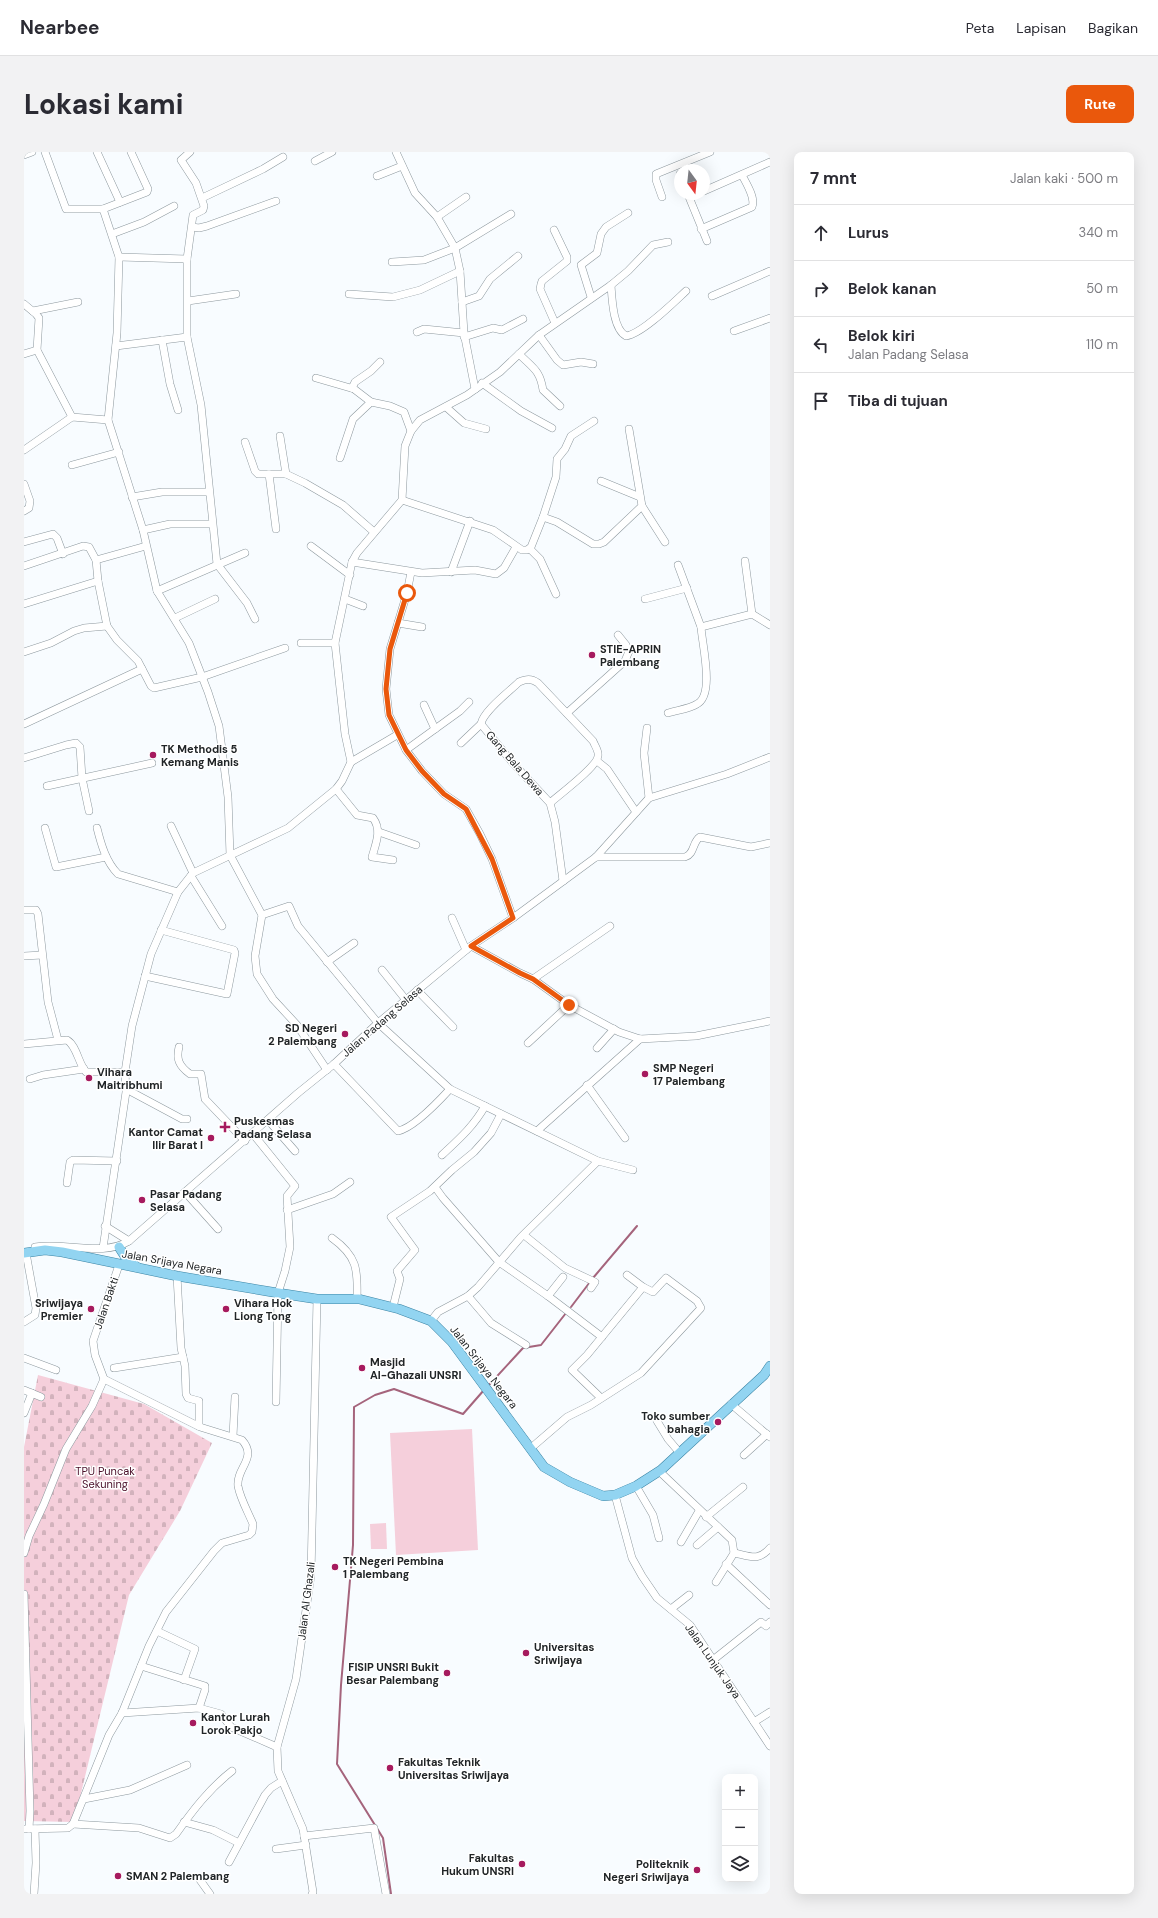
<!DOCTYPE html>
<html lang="id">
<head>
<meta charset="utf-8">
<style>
	:root { --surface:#fff; --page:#f2f2f3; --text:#2b2b33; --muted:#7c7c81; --line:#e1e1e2; --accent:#ea580c }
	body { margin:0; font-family:"DM Sans",sans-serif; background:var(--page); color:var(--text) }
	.controls { position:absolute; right:12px; bottom:12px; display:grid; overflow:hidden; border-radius:8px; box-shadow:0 4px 16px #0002 }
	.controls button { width:36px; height:36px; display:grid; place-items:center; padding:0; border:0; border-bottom:1px solid var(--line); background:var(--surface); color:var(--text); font:20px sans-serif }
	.compass { position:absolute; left:650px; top:12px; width:36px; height:36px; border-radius:50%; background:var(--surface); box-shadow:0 4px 16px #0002; rotate:165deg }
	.stop { position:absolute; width:12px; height:12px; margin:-9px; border:3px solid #ea580c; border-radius:50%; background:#fff }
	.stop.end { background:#ea580c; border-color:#fff; box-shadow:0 1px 4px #0008 }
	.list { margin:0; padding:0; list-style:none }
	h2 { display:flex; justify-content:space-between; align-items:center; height:52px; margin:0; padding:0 16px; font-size:17px }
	h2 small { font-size:13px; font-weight:400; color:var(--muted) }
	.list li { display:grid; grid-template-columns:26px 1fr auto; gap:12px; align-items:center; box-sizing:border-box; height:56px; padding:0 16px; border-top:1px solid var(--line) }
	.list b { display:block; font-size:15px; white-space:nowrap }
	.list p { margin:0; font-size:13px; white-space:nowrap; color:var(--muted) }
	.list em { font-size:13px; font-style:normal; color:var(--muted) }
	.icon { flex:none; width:22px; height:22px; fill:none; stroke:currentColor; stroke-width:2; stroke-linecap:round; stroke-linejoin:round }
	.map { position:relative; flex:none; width:746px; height:1742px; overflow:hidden; border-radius:8px }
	header { display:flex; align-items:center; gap:24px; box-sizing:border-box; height:56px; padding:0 20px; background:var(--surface); border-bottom:1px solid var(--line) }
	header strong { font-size:19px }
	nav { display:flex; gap:22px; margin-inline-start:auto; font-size:14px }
	.intro { display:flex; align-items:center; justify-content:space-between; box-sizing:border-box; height:96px; padding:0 24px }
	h1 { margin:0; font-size:28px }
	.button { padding:10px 18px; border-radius:8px; background:var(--accent); color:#fff; font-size:14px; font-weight:700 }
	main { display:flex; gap:24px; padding:0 24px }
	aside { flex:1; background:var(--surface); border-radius:8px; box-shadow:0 4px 16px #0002 }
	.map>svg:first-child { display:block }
	.cemetery { fill:url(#cemetery-stones) }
	.pitch { fill:#f5cfdb }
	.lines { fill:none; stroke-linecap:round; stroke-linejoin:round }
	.stream { stroke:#a5647c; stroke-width:2 }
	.minor-casing { stroke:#8d989e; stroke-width:8 }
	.major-casing { stroke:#3b84a4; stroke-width:10 }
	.minor { stroke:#fff; stroke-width:7 }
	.major { stroke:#92d4f1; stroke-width:9 }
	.route { stroke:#ea580c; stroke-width:5 }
	.poi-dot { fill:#a61a5e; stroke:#fff; stroke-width:1.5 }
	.labels { text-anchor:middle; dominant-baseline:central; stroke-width:3; stroke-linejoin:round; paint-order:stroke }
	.poi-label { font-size:11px; font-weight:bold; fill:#212527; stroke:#fff; text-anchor:start }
	.street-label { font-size:11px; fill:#212527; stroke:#fff }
	.park-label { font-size:11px; fill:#4a0f29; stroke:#fff }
</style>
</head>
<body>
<header>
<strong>Nearbee</strong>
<nav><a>Peta</a><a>Lapisan</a><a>Bagikan</a></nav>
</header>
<div class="intro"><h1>Lokasi kami</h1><a class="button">Rute</a></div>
<main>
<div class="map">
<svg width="746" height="1742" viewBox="0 0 746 1742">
	<defs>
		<pattern id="cemetery-stones" width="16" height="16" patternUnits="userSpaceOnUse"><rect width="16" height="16" fill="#f5cfdb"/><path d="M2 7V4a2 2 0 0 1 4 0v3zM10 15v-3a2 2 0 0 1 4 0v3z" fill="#d2b2bc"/></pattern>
	</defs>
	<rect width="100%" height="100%" fill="#f8fcff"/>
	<path class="cemetery" d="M14 1223 120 1252 188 1291 156 1359 105 1443 50 1670 0 1669V1295Z"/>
	<g class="pitch">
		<path d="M448 1277 454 1398 372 1403 366 1281Z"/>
		<path d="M362 1371 363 1397H347L346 1372Z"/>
	</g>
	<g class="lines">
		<g class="stream">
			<path d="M569 1126 613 1074"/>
			<path d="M547 1155 566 1130"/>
			<path d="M464 1234 499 1196 517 1193 542 1161"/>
			<path d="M367 1742 359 1686 313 1612 317 1533 329 1393 330 1255 351 1243 370 1237 439 1262 460 1238"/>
		</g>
		<defs>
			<g id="minor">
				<path d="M21 0 42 57H79L95 105 93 181 84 268 119 378 133 439 165 491 184 540 195 574 204 645 206 703 238 763 231 804 233 822 249 847 273 873 303 918"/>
				<path d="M73 0 96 50"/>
				<path d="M166 0 157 8 172 31 180 54 179 58 169 63 163 107V185L177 253 193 412 223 451 231 467"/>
				<path d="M372 0 391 41 413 65 431 96 436 119 440 181 451 237"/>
				<path d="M0 3 8 0"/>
				<path d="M291 9 308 0"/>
				<path d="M656 22V23"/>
				<path d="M353 24 378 14"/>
				<path d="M680 39 746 10"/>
				<path d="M672 42 665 45 683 89"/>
				<path d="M638 45 632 28V22L686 0"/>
				<path d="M178 46 239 17 259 5"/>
				<path d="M79 57 123 40 124 37 107 0"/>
				<path d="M413 65 442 45"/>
				<path d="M168 75 175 76 183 74 252 49"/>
				<path d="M677 77 728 55C732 46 722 31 718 23"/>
				<path d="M530 78 543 105V109L518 129 517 132 516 137 531 171"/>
				<path d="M88 82 120 70 150 54"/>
				<path d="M95 105 163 107"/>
				<path d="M368 110 400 108 431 96 487 62"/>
				<path d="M587 133 604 119 629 93 644 90"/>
				<path d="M325 142 369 145 396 138 436 119"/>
				<path d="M688 144 746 119"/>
				<path d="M567 145 557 113 573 101 577 82 582 75 604 61"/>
				<path d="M164 149 212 142"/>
				<path d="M438 150 455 144 466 127 494 104"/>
				<path d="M0 152 12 162 15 166 13 198 48 265"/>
				<path d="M9 159 54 150"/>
				<path d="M710 179 746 166"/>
				<path d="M393 180 400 177 440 181"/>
				<path d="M515 183 533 208 539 213 557 210 569 212"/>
				<path d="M440 185 469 176 478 178 499 167"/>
				<path d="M138 188 146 232 154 258"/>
				<path d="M92 194 163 185"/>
				<path d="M0 202 13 198"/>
				<path d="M495 202C509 216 516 218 519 238L536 254"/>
				<path d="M292 226 330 237 347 250"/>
				<path d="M458 231 497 259 528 276"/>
				<path d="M328 236 331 230 347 219 356 210"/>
				<path d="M422 255 440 271 462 277"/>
				<path d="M256 284 262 322"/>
				<path d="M221 290 231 319 234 322H262L281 331 319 353 350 380"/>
				<path d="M0 298 48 265 84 268"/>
				<path d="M316 306 329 267 347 250 366 254 380 260 387 279"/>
				<path d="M48 313 95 300"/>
				<path d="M245 322 252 377"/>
				<path d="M577 329 616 345"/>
				<path d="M0 332 6 349 5 356 0 359"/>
				<path d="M108 345 138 340H185"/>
				<path d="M378 348 469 378 498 398H503L507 395 519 365 533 370 569 392H575L580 390 618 354 605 277"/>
				<path d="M618 354 641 390"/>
				<path d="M519 365 532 325 533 307 541 297 547 284 570 269"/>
				<path d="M119 378 146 372H188"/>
				<path d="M0 390 29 382 33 386 39 402"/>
				<path d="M287 394 326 423"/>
				<path d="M506 397 516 407 532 442"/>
				<path d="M72 408 74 429 83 474 93 488 114 509 127 534 130 536 178 525 261 496"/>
				<path d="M721 409 728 462"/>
				<path d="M328 410 398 421 451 418 472 422 480 416 492 395"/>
				<path d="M654 413 677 475 728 462 746 473"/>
				<path d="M0 414 59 394 65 395 72 408 122 394"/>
				<path d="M387 420 383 441 366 497 362 537 365 563 382 598 398 619 420 642 442 657 456 682 468 707 489 766"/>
				<path d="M427 420 446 369"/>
				<path d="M133 439 221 401"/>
				<path d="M321 447 339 454"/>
				<path d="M621 447 663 436"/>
				<path d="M0 452 74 429"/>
				<path d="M151 466 191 447"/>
				<path d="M374 471 398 475"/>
				<path d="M277 491H311"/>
				<path d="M0 500 27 491 50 479 60 476 83 474"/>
				<path d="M400 553 411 577"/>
				<path d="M543 561 601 509 605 499 602 493 594 483"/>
				<path d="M644 561C653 558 665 557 673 552 691 543 678 492 677 475"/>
				<path d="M0 572 118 517"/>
				<path d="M623 576 620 601 625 646"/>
				<path d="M437 591 457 572"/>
				<path d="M382 598 436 559 445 550"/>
				<path d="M0 606 42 593 52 591 56 595 58 626 65 659"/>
				<path d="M573 609 583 617 612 660"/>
				<path d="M327 610 373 583"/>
				<path d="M23 634 128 611"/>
				<path d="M312 637 333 663 349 666C358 678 352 691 348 705L369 708"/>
				<path d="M526 651C536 642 573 615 574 604 575 599 571 594 569 589L514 531C507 526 502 527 495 530 486 539 459 559 457 572L488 610 526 651 531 670 539 729"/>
				<path d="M147 674 169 721"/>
				<path d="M21 676 32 715 82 705"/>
				<path d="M73 676C77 692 82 710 94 722L154 740"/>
				<path d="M355 680 392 693"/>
				<path d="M572 705H661C671 702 668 690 676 685L727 695 746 691"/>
				<path d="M167 724 198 774"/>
				<path d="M0 758H12L14 762 24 850 34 888"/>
				<path d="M238 763 265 754 274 774 354 871 426 937 574 1009 497 1085 454 1135 444 1144 414 1160 407 1169"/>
				<path d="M428 766 442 798"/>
				<path d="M447 794 489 766 572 705 625 646 703 622 746 605"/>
				<path d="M0 804 18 803"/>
				<path d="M303 810 330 791"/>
				<path d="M358 818 382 848"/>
				<path d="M121 824 203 842 211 801 210 798 137 778"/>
				<path d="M509 827 586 774"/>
				<path d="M393 838 429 875"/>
				<path d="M504 891 545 853"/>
				<path d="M0 892 43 888C53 894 54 911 62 920H101"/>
				<path d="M155 895C152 907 155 914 166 922H177L181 947 221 989"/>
				<path d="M573 896 590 877"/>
				<path d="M310 912 374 979C389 976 415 949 426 937"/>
				<path d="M6 927 19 923 60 917"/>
				<path d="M563 933 601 986"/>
				<path d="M102 937 158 967H163"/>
				<path d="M244 968 271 999"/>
				<path d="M513 979 616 887"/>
				<path d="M229 982 271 1034 263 1044 266 1095 261 1119 254 1141 252 1250"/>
				<path d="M418 1003C434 988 450 974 461 954"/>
				<path d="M574 1009 609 1018"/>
				<path d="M43 1031 46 1010 49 1008 93 1009"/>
				<path d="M411 1035 419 1046 475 1110 524 1144 578 1185"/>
				<path d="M161 1040 194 1077"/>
				<path d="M263 1058 309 1042 326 1030"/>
				<path d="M81 1074 105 1089"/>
				<path d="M500 1083 541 1116 571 1130 567 1136"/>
				<path d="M308 1086C333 1104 334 1117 333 1147"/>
				<path d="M11 1095C41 1090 79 1105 105 1089L274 941 310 912 354 871 447 794 496 821 509 827 545 853 595 880 616 887 672 884 746 869"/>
				<path d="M79 1096 102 940 101 920 108 874 127 802 154 740 169 721 264 676 312 637 318 629 327 610 321 582 311 491 328 410 333 401 378 348 381 294 387 279 396 268 443 243 476 220 515 183 587 133C588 147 589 177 602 184 618 182 649 151 662 139"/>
				<path d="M153 1124 157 1196 161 1214 162 1242 164 1246 175 1249V1274"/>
				<path d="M444 1144 467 1171 502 1193"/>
				<path d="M524 1144 539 1125"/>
				<path d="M369 1155 376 1127 373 1119 391 1098 367 1065 406 1039 428 1018 450 1000 467 981 477 962"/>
				<path d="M0 1170 11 1163 12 1156 2 1101"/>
				<path d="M0 1206 32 1218"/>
				<path d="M90 1216 159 1205"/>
				<path d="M0 1238 17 1245"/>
				<path d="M576 1245 548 1218 563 1203 619 1135 603 1123"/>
				<path d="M707 1252 746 1285"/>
				<path d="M0 1261 8 1241"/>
				<path d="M633 1269 644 1287 655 1300"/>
				<path d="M209 1284 211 1245"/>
				<path d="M507 1296 543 1265 567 1253 617 1221 677 1156 673 1149 642 1126 629 1140 619 1135"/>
				<path d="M720 1303 743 1282"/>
				<path d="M635 1319 708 1388 710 1401 692 1430"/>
				<path d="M612 1334 629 1363 635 1386"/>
				<path d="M591 1343 608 1406 618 1424 633 1446 666 1473 746 1594"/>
				<path d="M682 1365 719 1335"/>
				<path d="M657 1390 675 1359"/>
				<path d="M673 1393 694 1375"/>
				<path d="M0 1401 5 1384 20 1352 42 1297 68 1254 80 1227"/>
				<path d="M710 1401C726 1404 734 1410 746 1396"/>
				<path d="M702 1412 746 1453"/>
				<path d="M0 1442 6 1659 5 1677"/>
				<path d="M647 1457 665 1443"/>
				<path d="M133 1479 171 1497 160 1528"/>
				<path d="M689 1508 737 1470 742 1474 746 1470"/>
				<path d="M117 1514 181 1534V1538L175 1556"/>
				<path d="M98 1561 175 1556 197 1562 207 1575 253 1595"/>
				<path d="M730 1570 746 1560"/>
				<path d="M60 1647 106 1638 163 1613"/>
				<path d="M160 1670 189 1678 215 1691"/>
				<path d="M49 1672 115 1676 146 1686 152 1682C169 1658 185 1637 208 1619"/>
				<path d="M0 1677 44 1676 49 1672 85 1583 98 1561 125 1494 142 1460 190 1399 198 1391 225 1383 228 1380 229 1372C224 1360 216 1346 214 1334 212 1316 234 1306 218 1288L176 1275 80 1227 71 1203 69 1189 95 1113"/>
				<path d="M280 1684 350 1676 362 1742"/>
				<path d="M252 1697 282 1693"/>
				<path d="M205 1710 241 1643 247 1636 258 1629"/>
				<path d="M176 1728 186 1742"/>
				<path d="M10 1742 12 1711 11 1677"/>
				<path d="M288 1742 289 1740 279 1677 254 1619 253 1595 272 1527 287 1423 293 1147"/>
			</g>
			<g id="major">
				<path d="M95 1095 102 1106 113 1115"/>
				<path d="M0 1101 21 1098 38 1100 153 1124 254 1141 293 1147H335L375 1157 407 1169 428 1190 520 1315 546 1330 579 1344 591 1343 612 1334 637 1318 740 1223 746 1214"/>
			</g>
		</defs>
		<use href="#minor" class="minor-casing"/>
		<use href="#major" class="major-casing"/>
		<use href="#minor" class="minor"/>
		<use href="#major" class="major"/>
	</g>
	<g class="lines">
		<path class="route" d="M383 441 366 497 362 537 365 563 382 598 398 619 420 642 442 657 468 707 489 766 447 794 496 821 509 827 545 853"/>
	</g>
	<g class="poi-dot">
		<circle cx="568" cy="503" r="4"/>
		<circle cx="129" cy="603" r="4"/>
		<circle cx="321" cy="882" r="4"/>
		<circle cx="621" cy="922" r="4"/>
		<circle cx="65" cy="926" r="4"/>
		<path d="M199 969h4v4h4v4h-4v4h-4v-4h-4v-4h4z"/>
		<circle cx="187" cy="986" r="4"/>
		<circle cx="118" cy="1048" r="4"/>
		<circle cx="67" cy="1157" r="4"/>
		<circle cx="202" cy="1157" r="4"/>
		<circle cx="338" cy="1216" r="4"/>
		<circle cx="694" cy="1270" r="4"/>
		<circle cx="311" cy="1415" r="4"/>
		<circle cx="502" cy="1501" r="4"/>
		<circle cx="423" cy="1521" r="4"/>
		<circle cx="169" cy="1571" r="4"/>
		<circle cx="366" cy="1616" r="4"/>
		<circle cx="498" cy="1712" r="4"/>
		<circle cx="673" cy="1718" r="4"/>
		<circle cx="94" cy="1724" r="4"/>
	</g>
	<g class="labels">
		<g class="poi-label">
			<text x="576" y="497">STIE-APRIN<tspan x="576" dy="13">Palembang</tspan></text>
			<text x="137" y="597">TK Methodis 5<tspan x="137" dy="13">Kemang Manis</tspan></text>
			<text x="313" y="876" text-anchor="end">SD Negeri<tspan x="313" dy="13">2 Palembang</tspan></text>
			<text x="629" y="916">SMP Negeri<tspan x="629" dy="13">17 Palembang</tspan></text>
			<text x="73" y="920">Vihara<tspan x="73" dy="13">Maitribhumi</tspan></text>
			<text x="210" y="969">Puskesmas<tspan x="210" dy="13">Padang Selasa</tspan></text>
			<text x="179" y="980" text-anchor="end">Kantor Camat<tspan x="179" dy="13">Ilir Barat I</tspan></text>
			<text x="126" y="1042">Pasar Padang<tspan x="126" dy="13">Selasa</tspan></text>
			<text x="59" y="1151" text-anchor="end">Sriwijaya<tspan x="59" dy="13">Premier</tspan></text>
			<text x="210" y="1151">Vihara Hok<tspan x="210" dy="13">Liong Tong</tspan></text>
			<text x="346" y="1210">Masjid<tspan x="346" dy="13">Al-Ghazali UNSRI</tspan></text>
			<text x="686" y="1264" text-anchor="end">Toko sumber<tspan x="686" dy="13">bahagia</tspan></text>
			<text x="319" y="1409">TK Negeri Pembina<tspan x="319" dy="13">1 Palembang</tspan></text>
			<text x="510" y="1495">Universitas<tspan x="510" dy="13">Sriwijaya</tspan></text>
			<text x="415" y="1515" text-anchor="end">FISIP UNSRI Bukit<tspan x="415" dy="13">Besar Palembang</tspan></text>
			<text x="177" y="1565">Kantor Lurah<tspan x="177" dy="13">Lorok Pakjo</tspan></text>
			<text x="374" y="1610">Fakultas Teknik<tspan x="374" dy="13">Universitas Sriwijaya</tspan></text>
			<text x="490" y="1706" text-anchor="end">Fakultas<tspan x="490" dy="13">Hukum UNSRI</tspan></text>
			<text x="665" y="1712" text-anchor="end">Politeknik<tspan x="665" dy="13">Negeri Sriwijaya</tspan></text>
			<text x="102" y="1724">SMAN 2 Palembang</text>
		</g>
		<g class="street-label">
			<text transform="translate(491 611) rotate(49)">Gang Bala Dewa</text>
			<text transform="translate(358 869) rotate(-41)">Jalan Padang Selasa</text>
			<text transform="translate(148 1110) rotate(10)">Jalan Srijaya Negara</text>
			<text transform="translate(82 1151) rotate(-71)">Jalan Bakti</text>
			<text transform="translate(460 1215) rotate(52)">Jalan Srijaya Negara</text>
			<text transform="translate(282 1449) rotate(-83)">Jalan Al Ghazali</text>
			<text transform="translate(689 1509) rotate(55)">Jalan Lunjuk Jaya</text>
		</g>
		<g class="park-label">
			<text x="81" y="1319">TPU Puncak<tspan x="81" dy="13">Sekuning</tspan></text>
		</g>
	</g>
</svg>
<div class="controls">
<button>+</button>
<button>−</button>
<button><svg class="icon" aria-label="layers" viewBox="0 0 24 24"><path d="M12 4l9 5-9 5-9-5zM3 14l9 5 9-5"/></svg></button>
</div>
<svg class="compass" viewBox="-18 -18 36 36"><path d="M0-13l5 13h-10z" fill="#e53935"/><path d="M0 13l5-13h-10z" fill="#7c7c81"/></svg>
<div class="stop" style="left:383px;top:441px"></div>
<div class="stop end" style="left:545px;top:853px"></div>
</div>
<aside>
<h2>7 mnt<small>Jalan kaki · 500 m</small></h2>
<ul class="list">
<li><svg class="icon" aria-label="ahead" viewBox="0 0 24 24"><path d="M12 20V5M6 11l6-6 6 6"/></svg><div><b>Lurus</b></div><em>340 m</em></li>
<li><svg class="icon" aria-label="right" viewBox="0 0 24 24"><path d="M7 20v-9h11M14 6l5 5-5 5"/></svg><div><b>Belok kanan</b></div><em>50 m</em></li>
<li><svg class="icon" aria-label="left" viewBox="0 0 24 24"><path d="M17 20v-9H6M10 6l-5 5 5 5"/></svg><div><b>Belok kiri</b><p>Jalan Padang Selasa</p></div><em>110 m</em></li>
<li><svg class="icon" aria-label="arrive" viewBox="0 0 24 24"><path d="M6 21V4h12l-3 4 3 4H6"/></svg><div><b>Tiba di tujuan</b></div></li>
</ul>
</aside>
</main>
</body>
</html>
